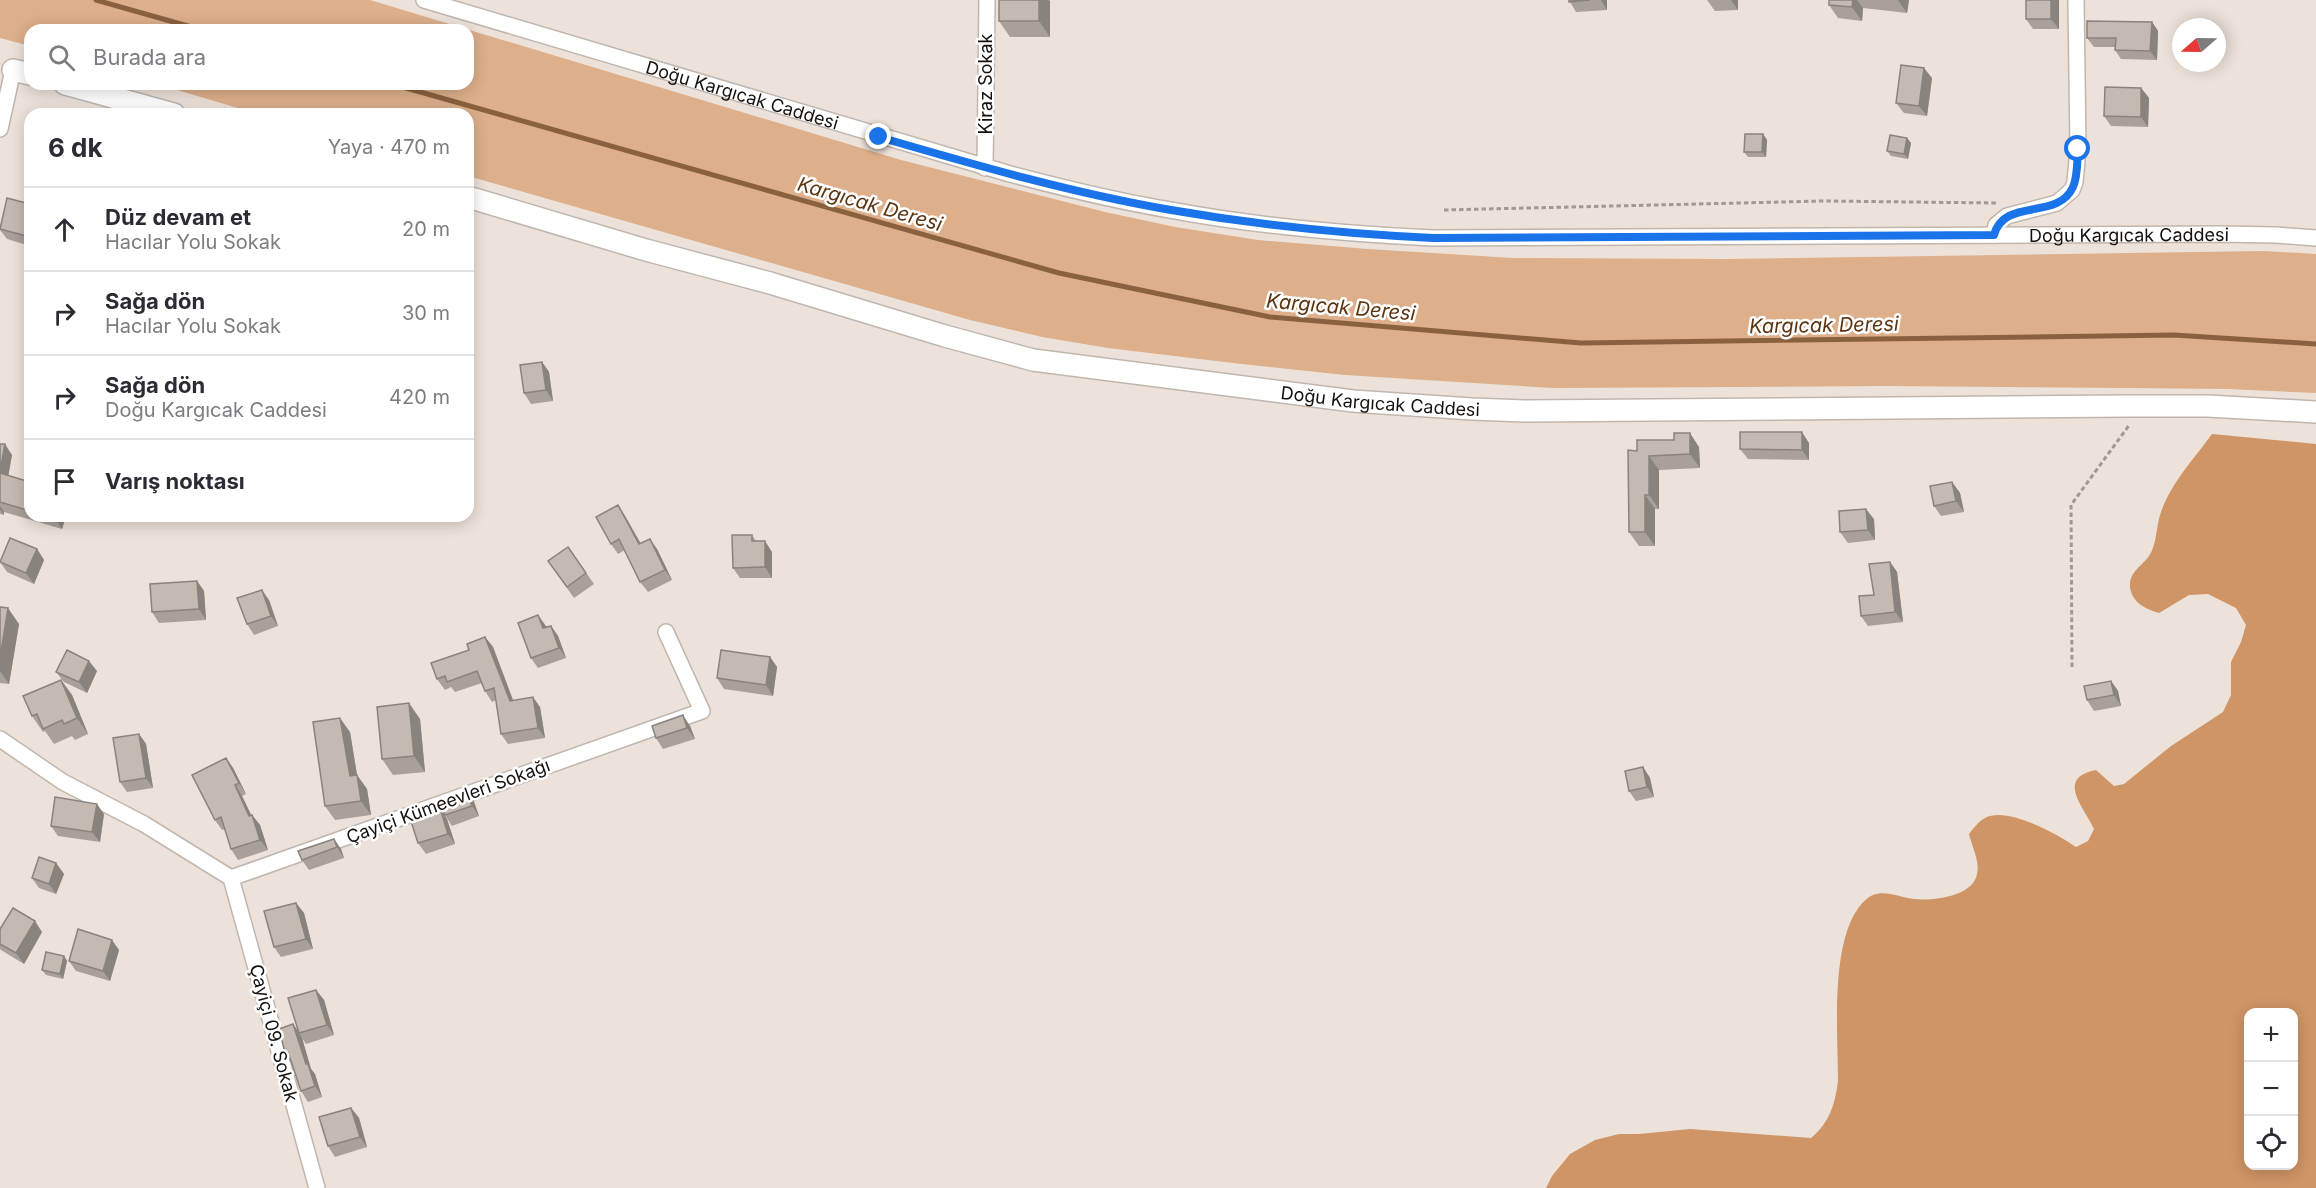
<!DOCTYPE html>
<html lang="tr">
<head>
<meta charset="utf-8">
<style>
	:root { --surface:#fff; --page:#f7f7f7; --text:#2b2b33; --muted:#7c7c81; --line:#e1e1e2 }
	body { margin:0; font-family:Inter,sans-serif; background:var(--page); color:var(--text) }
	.controls { position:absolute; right:18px; bottom:18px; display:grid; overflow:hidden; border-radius:12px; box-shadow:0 3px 15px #0003 }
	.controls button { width:54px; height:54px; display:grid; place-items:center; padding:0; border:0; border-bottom:2px solid var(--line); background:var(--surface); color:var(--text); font:30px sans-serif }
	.compass { position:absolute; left:2172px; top:18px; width:54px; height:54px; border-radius:50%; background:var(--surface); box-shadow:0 3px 15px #0003; rotate:250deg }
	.stop { position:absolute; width:18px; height:18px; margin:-14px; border:4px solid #1a73e8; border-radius:50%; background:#fff }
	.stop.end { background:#1a73e8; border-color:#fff; box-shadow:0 2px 6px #0008 }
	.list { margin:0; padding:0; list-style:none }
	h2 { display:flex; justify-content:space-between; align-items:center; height:78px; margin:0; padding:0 24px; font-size:26px }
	h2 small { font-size:20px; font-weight:400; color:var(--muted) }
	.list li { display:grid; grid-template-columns:39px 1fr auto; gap:18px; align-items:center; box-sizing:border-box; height:84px; padding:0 24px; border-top:2px solid var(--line) }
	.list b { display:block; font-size:22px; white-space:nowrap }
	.list p { margin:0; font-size:20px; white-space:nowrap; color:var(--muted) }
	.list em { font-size:20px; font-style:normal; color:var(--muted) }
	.icon { flex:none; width:33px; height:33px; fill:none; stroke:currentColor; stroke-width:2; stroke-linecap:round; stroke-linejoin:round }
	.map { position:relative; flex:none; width:2316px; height:1188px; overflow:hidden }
	.search { position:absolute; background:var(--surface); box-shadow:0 3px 15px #0003; left:24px; top:24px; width:450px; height:66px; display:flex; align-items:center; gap:15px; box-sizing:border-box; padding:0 21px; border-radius:18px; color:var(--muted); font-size:22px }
	.panel { position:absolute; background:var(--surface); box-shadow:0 3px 15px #0003; left:24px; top:108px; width:450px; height:414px; border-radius:18px }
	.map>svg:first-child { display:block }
	.green { fill:#ddaf8b }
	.forest { fill:#cf9566; fill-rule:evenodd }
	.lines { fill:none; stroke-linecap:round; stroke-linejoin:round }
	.stream { stroke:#8a613f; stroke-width:5 }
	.street-casing { stroke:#c1b6ad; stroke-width:18 }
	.secondary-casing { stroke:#c1b6ad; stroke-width:24 }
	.path { stroke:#a19891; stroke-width:3; stroke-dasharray:4.5 3; stroke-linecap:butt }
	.street { stroke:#fff; stroke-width:15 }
	.secondary { stroke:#fff; stroke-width:21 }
	.wall { fill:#a9a099 }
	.shaded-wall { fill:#8a827d }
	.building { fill:#c5bab2; stroke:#8a827d; stroke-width:1.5 }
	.route { stroke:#1a73e8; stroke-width:8 }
	.labels { text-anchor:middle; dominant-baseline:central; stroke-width:5; stroke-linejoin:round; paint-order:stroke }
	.street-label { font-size:18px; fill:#14100d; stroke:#fff }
	.water-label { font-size:20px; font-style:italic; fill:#5b3410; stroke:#fff }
</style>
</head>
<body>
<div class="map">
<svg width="2316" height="1188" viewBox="0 0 2316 1188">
	<rect width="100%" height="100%" fill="#ede2d9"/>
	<path class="green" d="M0 0H370L901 160 1105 212 1175 227 1258 240 1368 249 1513 258 1725 259 2264 251 2316 254V393L2228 389 2127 388 1885 386 1553 388 1345 375 1233 363 1108 348 1042 337 970 320 468 176V114H258L157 84H468V30H30V46L0 38Z"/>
	<path class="forest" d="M2212 434 2316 444V1188H1546L1552 1176 1570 1154 1595 1140 1619 1134H1639L1690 1129 1811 1138C1829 1123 1835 1105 1838 1081 1838 1033 1830 946 1859 907 1862 903 1869 896 1873 895 1886 890 1901 898 1914 899 1932 901 1973 897 1977 874 1980 861 1972 847 1969 834 1973 829 1979 821 1985 818 2007 806 2057 834 2076 847L2088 841 2094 829C2084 807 2055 778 2096 770L2114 786 2124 784 2171 746 2223 712 2231 695V662L2241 642 2246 625 2236 608 2208 594 2189 595 2159 613C2146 609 2132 603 2130 587 2129 572 2141 567 2149 556 2157 545 2156 525 2161 512 2171 483 2194 459 2212 434ZM2248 1012H2294V1166H2248Z"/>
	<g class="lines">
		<g class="stream">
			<path d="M96 0 202 30"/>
			<path d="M392 84 1059 273 1270 317 1581 343 2174 335 2316 344"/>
		</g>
		<defs>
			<g id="street">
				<path id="s1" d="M424 0 1010 174C1063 188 1116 201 1170 210 1256 226 1346 234 1433 238L2220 234 2276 235 2316 238"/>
				<path d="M0 129 13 70"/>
				<path d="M985 168 987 0"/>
				<path d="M1994 235 1996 225 2007 216 2057 203 2072 190 2075 182 2078 149 2076 0"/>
				<path d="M0 739 63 782 144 824 231 878 702 711 666 632"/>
				<path d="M231 878 317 1188"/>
			</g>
			<g id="secondary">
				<path d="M13 70 30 74"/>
				<path d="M65 84 174 114"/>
				<path id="s2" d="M468 197 646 250 770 283 945 336 1033 360 1353 401 1472 409 1525 411 2129 406H2208L2316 412"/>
			</g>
		</defs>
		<use href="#street" class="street-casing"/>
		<use href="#secondary" class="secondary-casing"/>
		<g class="path">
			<path d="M1444 210 1824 201 1997 203"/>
			<path d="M2072 667 2071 505 2130 424"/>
		</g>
		<use href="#street" class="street"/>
		<use href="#secondary" class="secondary"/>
	</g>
	<g class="wall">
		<path d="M999 0H1049L1050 37H1010L999 21Z"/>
		<path d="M1569 0H1607V10L1576 12Z"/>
		<path d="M1707 0H1738V10L1715 11Z"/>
		<path d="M1829 0H1909L1907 13 1863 8 1862 21 1838 18 1829 5Z"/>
		<path d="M2026 0H2059V29H2033L2026 19Z"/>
		<path d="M2152 22 2158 31 2157 60 2121 59 2115 50V47H2094L2087 38Z"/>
		<path d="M1932 78 1927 116 1904 113 1896 103Z"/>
		<path d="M2141 88 2149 98 2148 127 2111 126 2104 116Z"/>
		<path d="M1763 134 1767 140 1766 157H1748L1744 152Z"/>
		<path d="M1907 138 1911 143 1908 159 1891 156 1887 151Z"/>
		<path d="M30 204V246L7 239 0 230V227Z"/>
		<path d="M542 362 549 372 553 401 531 404 524 393Z"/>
		<path d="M1809 443V460L1748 459 1740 449Z"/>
		<path d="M0 444 12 455 8 476 30 482V516H66L62 529 4 512V515L0 514Z"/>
		<path d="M1699 447 1700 468 1659 470V509H1655V546H1639L1629 532 1637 451Z"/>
		<path d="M1952 482 1960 493 1964 512 1941 516 1934 506Z"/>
		<path d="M618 505 625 516 641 544 657 549 672 580 648 592 640 582 625 550 618 554 611 544Z"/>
		<path d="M1874 519 1875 540 1848 543 1840 532Z"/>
		<path d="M752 535 756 541 772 552V578H740L733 568Z"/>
		<path d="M568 547 594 584 574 598 548 561Z"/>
		<path d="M37 549 44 560 34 584 7 572 0 562Z"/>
		<path d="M1890 562 1897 572 1903 622 1868 626 1861 616 1874 595Z"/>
		<path d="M197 581 204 591 206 620 159 623 152 612Z"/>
		<path d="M269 600 278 626 254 635 247 624Z"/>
		<path d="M0 607 19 624 9 684 0 683Z"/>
		<path d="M546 626V627L551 626 558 636 566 658 538 668 531 658Z"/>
		<path d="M485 637 493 647 513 700 540 707 545 738 508 744 501 734 496 700 492 702 485 691 482 683 455 692 451 687 445 690 437 679 469 650Z"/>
		<path d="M770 657 777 667 773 696 724 689 717 678Z"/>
		<path d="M97 671 87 693 64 682 56 672Z"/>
		<path d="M61 680 72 695 88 734 75 740 72 736 54 744 45 731 43 732 32 716Z"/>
		<path d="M2111 681 2118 691 2121 706 2094 711 2087 700Z"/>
		<path d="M420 719 425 772 393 775 382 759Z"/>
		<path d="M690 726 695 739 663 749 656 738Z"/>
		<path d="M350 732 357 775 367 789 371 815 335 820 325 806Z"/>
		<path d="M139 734 146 744 153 788 127 792 120 782Z"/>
		<path d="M226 758 233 768 246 794 242 796 251 815H252L260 825 268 850 238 860 231 849 225 829 222 830 215 820Z"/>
		<path d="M1643 767 1650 778 1654 797 1636 801 1629 791Z"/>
		<path d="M467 792 474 802 479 816 452 826 445 815Z"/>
		<path d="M440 808 447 819 455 844 426 854 418 843Z"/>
		<path d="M104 814 100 842 58 836 51 826Z"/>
		<path d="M334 839 341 849 344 858 309 870 302 860Z"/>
		<path d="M56 863 64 874 56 894 39 888 32 878Z"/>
		<path d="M296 903 304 913 313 949 281 957 274 947Z"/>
		<path d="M0 929 42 932 24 964 1 950 0 949Z"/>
		<path d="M119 950 110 981 76 971 69 961Z"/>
		<path d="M64 956 67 961 63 979 46 975 42 970Z"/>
		<path d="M316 990 324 1000 334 1035 306 1044 302 1038 311 1069 315 1074 322 1097 308 1102 301 1091 291 1062 285 1053 293 1024 298 1030Z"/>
		<path d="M351 1108 359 1118 367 1147 335 1157 328 1146Z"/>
	</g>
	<g class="shaded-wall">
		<path d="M1039 0H1049L1050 1V37L1039 21Z"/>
		<path d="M1601 0H1607V10Z"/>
		<path d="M1731 0H1738V10Z"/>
		<path d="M1853 0H1857L1863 8 1862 21 1852 7Z"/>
		<path d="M1898 0H1909L1907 13Z"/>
		<path d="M2051 0H2059V29L2051 19Z"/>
		<path d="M2152 22 2158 31 2157 60 2150 51Z"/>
		<path d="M1924 68 1932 78 1927 116 1919 106Z"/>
		<path d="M2141 88 2149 98 2148 127 2141 117Z"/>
		<path d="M1763 134 1767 140 1766 157 1762 152Z"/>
		<path d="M1907 138 1911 143 1908 159 1904 154Z"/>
		<path d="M542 362 549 372 553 401 546 390Z"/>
		<path d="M1802 432 1809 443V460L1802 450Z"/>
		<path d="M1690 433 1699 447 1700 468 1690 454Z"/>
		<path d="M5 444 12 455 7 483 0 473Z"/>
		<path d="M1649 456 1659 470V509L1649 495Z"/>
		<path d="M1952 482 1960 493 1964 512 1956 501Z"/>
		<path d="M1645 495 1655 509V546L1645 532Z"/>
		<path d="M618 505 625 516 647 555 639 544Z"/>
		<path d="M0 506 4 512V515L0 509Z"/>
		<path d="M1866 509 1874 519 1875 540 1868 530Z"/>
		<path d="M55 516H66L62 529 55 518Z"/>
		<path d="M650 539 657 549 672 580 665 570Z"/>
		<path d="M765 541 772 552V578L765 567Z"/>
		<path d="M37 549 44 560 34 584 26 573Z"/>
		<path d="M1890 562 1897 572 1903 622 1895 612Z"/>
		<path d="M197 581 204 591 206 620 199 609Z"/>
		<path d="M262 590 269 600 278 626 271 616Z"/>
		<path d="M8 608 19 624 9 684 0 671V658Z"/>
		<path d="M538 615 546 626 551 639 543 628Z"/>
		<path d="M551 626 558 636 566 658 559 648Z"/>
		<path d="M485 637 493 647 517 711 510 701Z"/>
		<path d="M770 657 777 667 773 696 766 685Z"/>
		<path d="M89 661 97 671 87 693 79 682Z"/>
		<path d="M61 680 72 695 88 734 77 718Z"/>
		<path d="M2111 681 2118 691 2121 706 2114 695Z"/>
		<path d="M533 697 540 707 545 738 538 728Z"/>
		<path d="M409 703 420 719 425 772 414 756Z"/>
		<path d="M683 715 690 726 695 739 687 728Z"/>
		<path d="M340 718 350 732 357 775 367 789 371 815 361 801 350 776Z"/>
		<path d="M139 734 146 744 153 788 146 778Z"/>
		<path d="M226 758 233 768 246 794 239 783Z"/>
		<path d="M1643 767 1650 778 1654 797 1647 787Z"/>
		<path d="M235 785 242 796 256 825 252 815 260 825 268 850 260 840Z"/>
		<path d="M467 792 474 802 479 816 472 806Z"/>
		<path d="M97 804 104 814 100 842 92 832Z"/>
		<path d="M440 808 447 819 455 844 448 834Z"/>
		<path d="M334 839 341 849 344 858 337 847Z"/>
		<path d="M56 863 64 874 56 894 49 884Z"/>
		<path d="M296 903 304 913 313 949 306 939Z"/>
		<path d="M35 921 42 932 24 964 16 953Z"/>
		<path d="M112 940 119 950 110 981 103 971Z"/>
		<path d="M64 956 67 961 63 979 60 974Z"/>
		<path d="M316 990 324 1000 334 1035 327 1025Z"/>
		<path d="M293 1024 302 1038 311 1069 315 1074 322 1097 315 1086 306 1064Z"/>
		<path d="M351 1108 359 1118 367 1147 360 1137Z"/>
	</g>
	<g class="building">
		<rect x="999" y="0" width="40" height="21"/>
		<path d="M1569 0H1590L1569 2Z"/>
		<path d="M1829 0H1853L1852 7 1829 5Z"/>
		<rect x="2026" y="0" width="25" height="19"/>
		<path d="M2087 21 2152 22 2150 51 2115 50 2116 38H2087Z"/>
		<path d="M1901 65 1924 68 1919 106 1896 103Z"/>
		<path d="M2105 87 2141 88V117L2104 116Z"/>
		<path d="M1745 134H1763L1762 152H1744Z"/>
		<path d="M1890 135 1907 138 1904 154 1887 151Z"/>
		<path d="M7 198 30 204 28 212H30V237L0 229Z"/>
		<path d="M542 362 546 390 524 393 520 365Z"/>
		<path d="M1740 432H1802V450L1740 449Z"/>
		<path d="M1674 433H1690V454L1649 456V495H1645V532H1629L1628 450 1637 451V440H1674Z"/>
		<path d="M0 444H5L0 471Z"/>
		<path d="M0 473 30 482V511L0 502Z"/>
		<path d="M1952 482 1956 501 1934 506 1930 486Z"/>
		<path d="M618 505 639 544 650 539 665 570 640 582 619 539 611 544 596 517Z"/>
		<path d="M1866 509 1868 530 1840 532 1839 511Z"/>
		<path d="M732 535H752V541H765V567L733 568Z"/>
		<path d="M10 538 37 549 26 573 0 562Z"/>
		<path d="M568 547 586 573 567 587 548 561Z"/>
		<path d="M1890 562 1895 612 1861 616 1859 596 1874 595 1869 564Z"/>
		<path d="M197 581 199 609 152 612 150 584Z"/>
		<path d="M262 590 271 616 247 624 237 598Z"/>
		<path d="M0 607 8 608 0 658Z"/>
		<path d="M538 615 543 628 551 626 559 648 531 658 518 623Z"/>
		<path d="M485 637 510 701 533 697 538 728 501 734 494 688 485 691 477 671 447 682 445 676 437 679 431 663 469 650 467 644Z"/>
		<path d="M67 650 89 661 79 682 56 672Z"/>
		<path d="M721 650 770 657 766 685 717 678Z"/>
		<path d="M61 680 77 718 64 724 62 720 43 729 37 714 32 716 23 696Z"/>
		<path d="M2111 681 2114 695 2087 700 2084 686Z"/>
		<path d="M409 703 414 756 382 759 377 707Z"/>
		<path d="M683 715 687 728 656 738 652 726Z"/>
		<path d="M340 718 350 776 357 775 361 801 325 806 313 722Z"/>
		<path d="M139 734 146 778 120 782 113 738Z"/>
		<path d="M226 758 239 783 235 785 249 816 252 815 260 840 231 849 221 817 215 820 192 775Z"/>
		<path d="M1643 767 1647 787 1629 791 1625 771Z"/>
		<path d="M467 792 472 806 445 815 440 801Z"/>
		<path d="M55 797 97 804 92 832 51 826Z"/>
		<path d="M440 808 448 834 418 843 410 818Z"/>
		<path d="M334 839 337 847 302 860 298 851Z"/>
		<path d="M39 857 56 863 49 884 32 878Z"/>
		<path d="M296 903 306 939 274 947 264 911Z"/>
		<path d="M13 908 35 921 16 953 0 944V929Z"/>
		<path d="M78 929 112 940 103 971 69 961Z"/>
		<path d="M46 952 64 956 60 974 42 970Z"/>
		<path d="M316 990 327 1025 299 1033 288 998Z"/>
		<path d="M293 1024 306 1064H308L315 1086 301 1091 288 1052 285 1053 279 1029Z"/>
		<path d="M351 1108 360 1137 328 1146 319 1117Z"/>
	</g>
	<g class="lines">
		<path class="route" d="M879 137C975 165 1072 193 1171 210 1257 225 1346 234 1433 238L1994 235C2004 197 2058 221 2073 187 2078 176 2077 161 2078 149"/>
	</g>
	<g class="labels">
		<g class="street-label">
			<text transform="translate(985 84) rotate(-90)">Kiraz Sokak</text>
			<text stroke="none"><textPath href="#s1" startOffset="332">Doğu Kargıcak Caddesi</textPath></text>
			<text stroke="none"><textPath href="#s1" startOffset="1736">Doğu Kargıcak Caddesi</textPath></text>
			<text stroke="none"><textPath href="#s2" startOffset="938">Doğu Kargıcak Caddesi</textPath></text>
			<text transform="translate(448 801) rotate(-20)">Çayiçi Kümeevleri Sokağı</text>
			<text transform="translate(274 1033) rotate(75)">Çayiçi 09. Sokak</text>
		</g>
		<g class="water-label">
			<text transform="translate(870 204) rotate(16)">Kargıcak Deresi</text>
			<text transform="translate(1341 307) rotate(5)">Kargıcak Deresi</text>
			<text transform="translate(1824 325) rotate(-1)">Kargıcak Deresi</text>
		</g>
	</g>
</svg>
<div class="controls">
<button>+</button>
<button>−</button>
<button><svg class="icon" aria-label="locate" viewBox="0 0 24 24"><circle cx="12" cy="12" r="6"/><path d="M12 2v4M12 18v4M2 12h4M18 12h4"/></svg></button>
</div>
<svg class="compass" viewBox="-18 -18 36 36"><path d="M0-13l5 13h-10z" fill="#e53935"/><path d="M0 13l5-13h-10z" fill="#7c7c81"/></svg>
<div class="stop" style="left:2078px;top:149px"></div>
<div class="stop end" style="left:879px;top:137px"></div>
<div class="search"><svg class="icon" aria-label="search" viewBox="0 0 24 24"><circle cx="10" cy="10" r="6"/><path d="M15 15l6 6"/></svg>Burada ara</div>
<section class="panel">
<h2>6 dk<small>Yaya · 470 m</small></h2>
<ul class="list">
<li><svg class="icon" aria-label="ahead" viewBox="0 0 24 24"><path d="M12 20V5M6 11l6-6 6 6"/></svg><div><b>Düz devam et</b><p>Hacılar Yolu Sokak</p></div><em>20 m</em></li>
<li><svg class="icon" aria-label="right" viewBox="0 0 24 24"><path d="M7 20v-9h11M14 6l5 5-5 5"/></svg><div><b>Sağa dön</b><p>Hacılar Yolu Sokak</p></div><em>30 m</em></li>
<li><svg class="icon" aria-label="right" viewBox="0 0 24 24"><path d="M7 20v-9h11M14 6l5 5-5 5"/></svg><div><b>Sağa dön</b><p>Doğu Kargıcak Caddesi</p></div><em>420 m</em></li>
<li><svg class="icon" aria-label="arrive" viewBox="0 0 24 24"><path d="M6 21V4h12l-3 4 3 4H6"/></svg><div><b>Varış noktası</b></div></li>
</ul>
</section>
</div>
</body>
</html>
